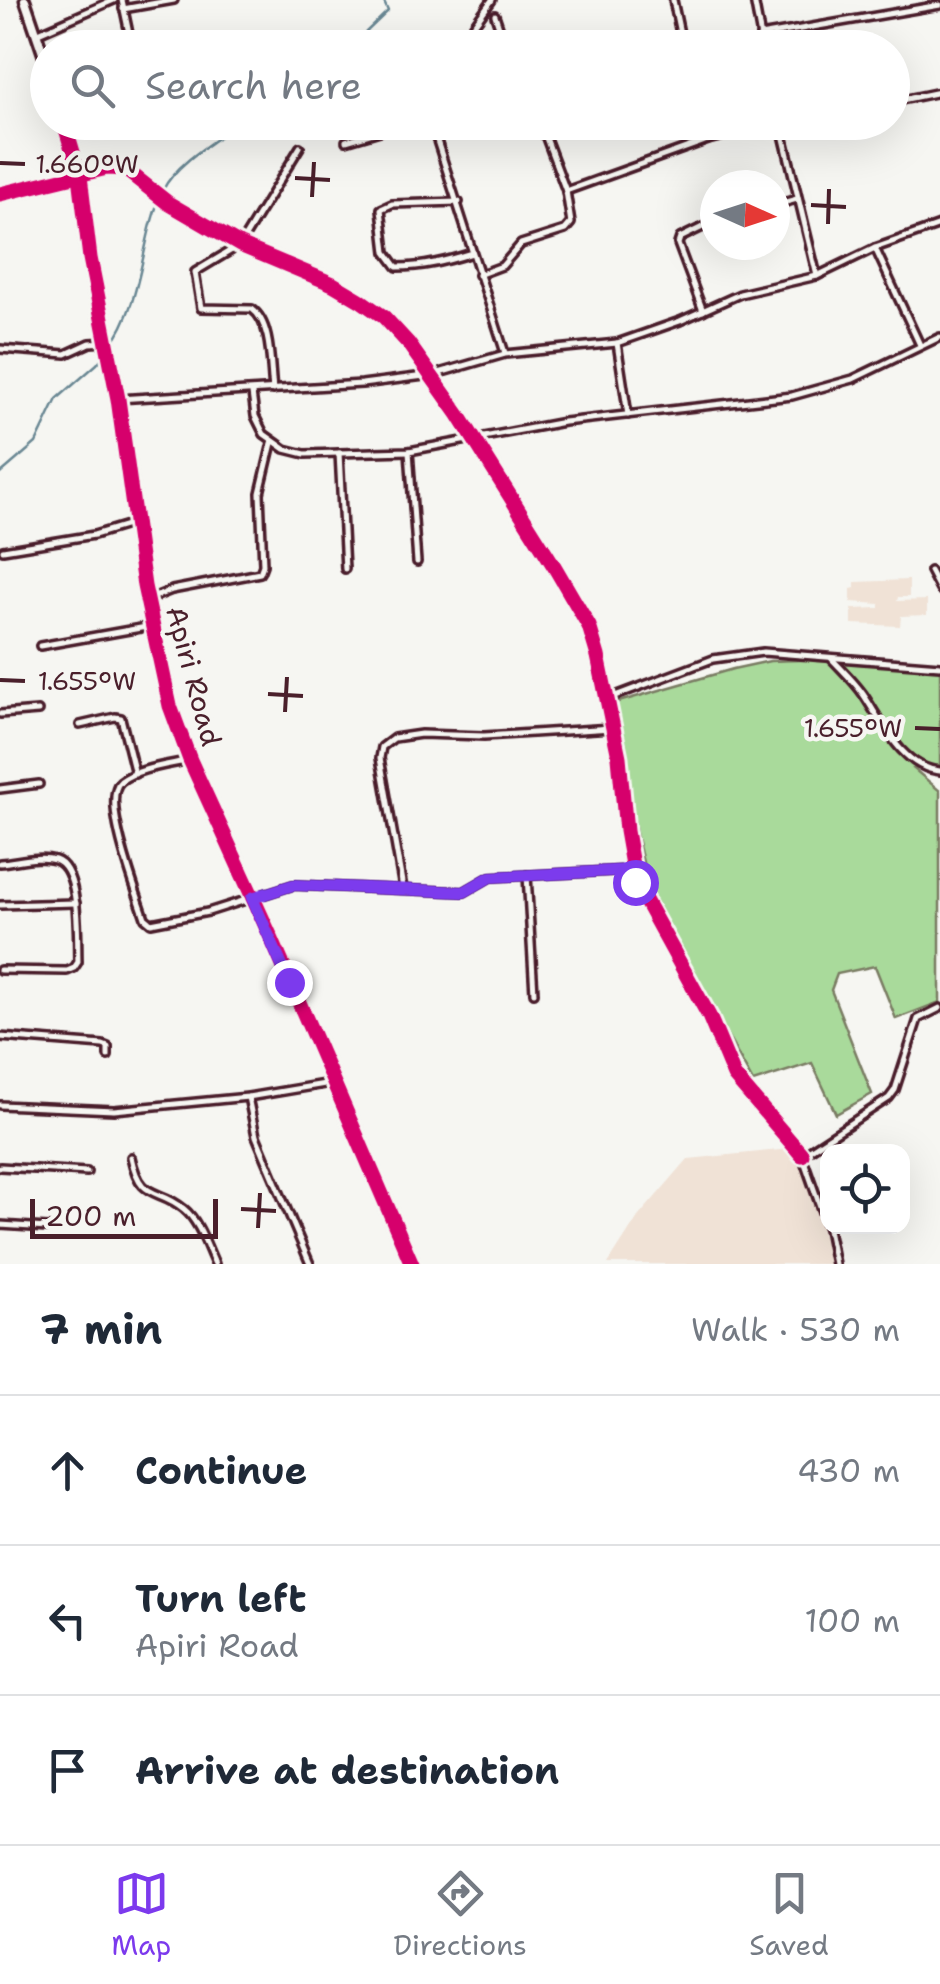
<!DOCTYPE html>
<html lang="en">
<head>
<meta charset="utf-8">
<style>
	:root { --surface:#fff; --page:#f6f6f7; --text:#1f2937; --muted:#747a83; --line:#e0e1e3; --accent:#7c3aed }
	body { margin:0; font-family:"Shantell Sans",sans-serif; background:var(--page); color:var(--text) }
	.controls { position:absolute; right:30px; bottom:30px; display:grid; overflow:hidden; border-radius:20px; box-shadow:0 10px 40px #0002 }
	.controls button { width:90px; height:90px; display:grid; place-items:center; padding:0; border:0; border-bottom:2px solid var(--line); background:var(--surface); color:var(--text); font:50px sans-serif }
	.compass { position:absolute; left:700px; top:170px; width:90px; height:90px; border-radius:50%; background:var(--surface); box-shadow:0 10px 40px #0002; rotate:93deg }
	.scale { position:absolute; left:30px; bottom:25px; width:188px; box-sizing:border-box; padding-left:10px; border:5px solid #4a1f2b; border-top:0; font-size:28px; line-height:35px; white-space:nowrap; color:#4a1f2b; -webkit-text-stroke:8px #f6f6f2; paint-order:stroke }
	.stop { position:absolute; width:30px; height:30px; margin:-22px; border:8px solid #7c3aed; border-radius:50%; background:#fff }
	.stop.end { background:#7c3aed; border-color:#fff; box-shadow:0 2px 10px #0008 }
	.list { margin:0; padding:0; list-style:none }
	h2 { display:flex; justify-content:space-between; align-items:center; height:130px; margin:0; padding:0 40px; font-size:42px }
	h2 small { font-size:32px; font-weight:400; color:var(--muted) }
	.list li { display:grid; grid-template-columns:65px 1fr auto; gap:30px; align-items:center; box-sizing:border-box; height:150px; padding:0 40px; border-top:2px solid var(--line) }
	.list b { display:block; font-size:38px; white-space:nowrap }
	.list p { margin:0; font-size:32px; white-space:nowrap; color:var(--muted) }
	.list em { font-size:32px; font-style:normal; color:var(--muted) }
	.icon { flex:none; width:55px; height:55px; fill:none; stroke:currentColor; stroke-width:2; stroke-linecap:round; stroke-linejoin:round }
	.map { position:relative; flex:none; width:940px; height:1264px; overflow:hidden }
	.search { position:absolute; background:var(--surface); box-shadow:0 10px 40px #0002; left:30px; right:30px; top:30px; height:110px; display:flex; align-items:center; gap:25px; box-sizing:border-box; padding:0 35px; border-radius:55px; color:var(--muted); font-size:38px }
	.sheet { height:580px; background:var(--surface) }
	nav { display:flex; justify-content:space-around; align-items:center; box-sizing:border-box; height:140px; border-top:2px solid var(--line); background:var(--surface); font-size:28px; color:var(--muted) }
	nav a { display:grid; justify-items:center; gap:5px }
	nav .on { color:var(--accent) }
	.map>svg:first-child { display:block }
	.built { fill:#f0e2d6 }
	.green { fill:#a9da9b; stroke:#7a7c63; stroke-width:2.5 }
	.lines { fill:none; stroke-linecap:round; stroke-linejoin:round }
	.stream { stroke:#698793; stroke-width:2.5 }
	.street-casing { stroke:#4a1f2b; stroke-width:12 }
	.secondary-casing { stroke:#4a1f2b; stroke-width:15 }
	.street { stroke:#f6f6f2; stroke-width:5 }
	.secondary { stroke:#f6f6f2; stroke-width:8 }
	.cycleway-casing { stroke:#f6f6f2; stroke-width:21 }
	.cycleway { stroke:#d6006c; stroke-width:15 }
	.route { stroke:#7c3aed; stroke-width:12 }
	.ticks { fill:none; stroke:#4a1f2b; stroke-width:4 }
	.labels { text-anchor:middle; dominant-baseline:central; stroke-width:9; stroke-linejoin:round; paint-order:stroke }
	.street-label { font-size:28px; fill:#4a1f2b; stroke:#f6f6f2 }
	.ticks-label { font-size:25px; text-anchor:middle; fill:#4a1f2b; stroke:#f6f6f2; stroke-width:9; stroke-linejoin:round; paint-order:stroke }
</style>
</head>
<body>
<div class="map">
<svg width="940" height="1264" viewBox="0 0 940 1264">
	<rect width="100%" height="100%" fill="#f6f6f2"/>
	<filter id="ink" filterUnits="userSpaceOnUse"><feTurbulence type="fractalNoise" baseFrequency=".01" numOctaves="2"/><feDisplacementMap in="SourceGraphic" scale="20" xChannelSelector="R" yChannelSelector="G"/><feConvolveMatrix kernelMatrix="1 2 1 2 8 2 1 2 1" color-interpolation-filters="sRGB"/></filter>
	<g filter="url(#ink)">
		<g class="built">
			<path d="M909 580V597H898L897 601 927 600V615L901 616 900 626 852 624V609L880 608V604L851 602V589L855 588V582Z"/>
			<path d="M790 1149 808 1173 830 1264H608L638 1217 688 1159Z"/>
		</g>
		<path class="green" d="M859 658 907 661 940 667V765L914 769 940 791V1002L896 1019 875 966 837 974 831 990 872 1094 836 1114 812 1063 753 1082 652 900 636 833 615 703 733 669 770 661Z"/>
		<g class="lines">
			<g class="stream">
				<path d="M338 48 364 34 388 11 383 0"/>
				<path d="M110 346C144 300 140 240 163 190 175 164 217 139 240 122"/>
				<path d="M0 474 36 443 57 399 97 364 106 352"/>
			</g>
			<defs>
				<g id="street">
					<path d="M122 0 132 48"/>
					<path d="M673 0 683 48"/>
					<path d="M754 0 763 48"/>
					<path d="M123 9 174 0"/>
					<path d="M495 15 506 48"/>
					<path d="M36 34 114 0"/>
					<path d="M760 36 940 5"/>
					<path d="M457 48 492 0"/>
					<path d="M892 102 940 92"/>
					<path d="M431 122 505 353"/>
					<path d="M704 122 708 140"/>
					<path d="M780 122 817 276"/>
					<path d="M346 141 410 122"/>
					<path d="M566 191 708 140 776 122"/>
					<path d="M0 194 107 168 125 169 168 203 240 245 333 284 360 300 384 317 408 343 459 415 554 566 589 626 598 656 619 757 626 831 635 882 709 1016 734 1076 802 1155"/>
					<path d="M459 202 392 204 381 209 386 252 397 267C424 267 446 261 472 253"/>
					<path d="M775 205 797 199"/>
					<path d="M875 248 920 345"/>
					<path d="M478 275 502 266 521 244 565 230 571 223 566 191 540 122"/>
					<path d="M703 311 678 244 680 238 715 221"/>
					<path d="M617 343 628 415"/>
					<path d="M0 349 66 354 90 343 107 342"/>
					<path d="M273 390C270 366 272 323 252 309L201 308 195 272 240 245 300 147"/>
					<path d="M252 393 255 416 264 434 285 449 305 454 409 451 564 422 792 396 853 379 940 337"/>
					<path d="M118 399 362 384 432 375 505 354 617 343 680 321 740 294 817 276 875 248 940 225"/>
					<path d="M409 451 417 562"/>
					<path d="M339 453 345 569"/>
					<path d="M3 550 94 535 134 523"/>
					<path d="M930 571 940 590"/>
					<path d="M147 600 172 590 260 573 263 565 260 493 272 443"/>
					<path d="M40 646 152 626"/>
					<path d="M831 658C842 670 854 681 863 694 882 722 902 768 940 771"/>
					<path d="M607 699 713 659 763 652 940 666"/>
					<path d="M0 714 38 711"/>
					<path d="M80 725 115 717 121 718 135 774"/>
					<path d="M190 760C169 765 138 768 121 781 100 798 137 893 145 918L151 923 208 912 293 885 464 892 490 877 632 870"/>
					<path d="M0 789 39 784"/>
					<path d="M0 863C16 862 39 855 55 860 81 868 77 938 78 962L74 968 67 971 0 970"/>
					<path d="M527 875 534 993"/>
					<path d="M403 888 380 758 382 747 394 738 421 734 484 736 612 728"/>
					<path d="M0 905 76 903"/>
					<path d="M0 1037 103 1045 108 1047V1056"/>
					<path d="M248 1097 256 1136 310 1264"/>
					<path d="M0 1105 114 1110 248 1097 331 1083"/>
					<path d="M131 1157C141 1203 157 1186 184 1209 199 1221 207 1247 215 1264"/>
					<path d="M0 1167 87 1172"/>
					<path d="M0 1225 48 1228"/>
					<path d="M835 1264 828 1229 802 1155 889 1098 895 1090 918 1019 940 1008"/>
				</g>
				<g id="secondary">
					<path d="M25 0 48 68"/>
					<path d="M64 122 80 176 90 258 118 399 144 586 170 706 190 760 270 935 412 1264"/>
				</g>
			</defs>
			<use href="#street" class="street-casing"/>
			<use href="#secondary" class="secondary-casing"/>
			<use href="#street" class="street"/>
			<use href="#secondary" class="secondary"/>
			<defs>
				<g id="cycleway">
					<path d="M64 122 80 176 90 258 118 399 144 586 170 706 190 760 270 935 412 1264"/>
					<path d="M0 194 107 168 125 169 168 203 240 245 333 284 360 300 384 317 408 343 459 415 554 566 589 626 598 656 619 757 626 831 635 882 709 1016 734 1076 802 1155"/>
				</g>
			</defs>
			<use href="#cycleway" class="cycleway-casing"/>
			<use href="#cycleway" class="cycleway"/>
		</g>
	</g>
	<g class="lines" filter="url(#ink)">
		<path class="route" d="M289 982 252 898 293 885 464 892 490 877 632 870 635 882"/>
	</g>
	<path class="ticks" d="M0 163 25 164M295 178 330 180M312 197 314 162M811 205 846 207M828 224 829 189M0 680 25 681M268 694 303 696M285 712 287 677M915 728 940 729M241 1209 276 1211M258 1228 260 1193"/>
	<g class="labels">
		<g class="street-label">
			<text transform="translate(194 676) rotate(75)">Apiri Road</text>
		</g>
	</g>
	<g class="ticks-label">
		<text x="87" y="173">1.660°W</text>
		<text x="87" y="690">1.655°W</text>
		<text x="853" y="737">1.655°W</text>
	</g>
</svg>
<div class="controls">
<button><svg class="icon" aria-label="locate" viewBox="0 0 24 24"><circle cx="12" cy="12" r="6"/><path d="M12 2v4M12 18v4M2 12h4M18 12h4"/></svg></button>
</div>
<svg class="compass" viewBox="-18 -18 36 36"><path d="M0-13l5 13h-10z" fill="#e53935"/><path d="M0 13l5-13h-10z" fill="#747a83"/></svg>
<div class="scale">200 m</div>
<div class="stop" style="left:635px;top:882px"></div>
<div class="stop end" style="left:289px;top:982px"></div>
<div class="search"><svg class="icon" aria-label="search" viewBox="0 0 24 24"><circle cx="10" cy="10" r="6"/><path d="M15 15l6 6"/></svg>Search here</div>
</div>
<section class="sheet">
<h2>7 min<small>Walk · 530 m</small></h2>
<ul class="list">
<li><svg class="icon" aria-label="ahead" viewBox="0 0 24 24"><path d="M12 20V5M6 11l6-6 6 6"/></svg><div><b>Continue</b></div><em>430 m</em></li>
<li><svg class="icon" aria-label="left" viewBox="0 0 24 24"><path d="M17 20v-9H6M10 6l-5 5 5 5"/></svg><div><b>Turn left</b><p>Apiri Road</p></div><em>100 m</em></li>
<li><svg class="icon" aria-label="arrive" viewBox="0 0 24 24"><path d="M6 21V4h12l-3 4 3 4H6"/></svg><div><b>Arrive at destination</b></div></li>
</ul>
</section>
<nav>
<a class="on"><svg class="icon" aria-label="map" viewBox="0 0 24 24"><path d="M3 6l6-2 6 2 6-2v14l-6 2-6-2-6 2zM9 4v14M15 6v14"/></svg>Map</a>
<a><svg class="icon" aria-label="directions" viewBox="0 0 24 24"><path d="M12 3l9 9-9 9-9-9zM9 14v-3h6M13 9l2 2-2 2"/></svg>Directions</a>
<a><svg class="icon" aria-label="saved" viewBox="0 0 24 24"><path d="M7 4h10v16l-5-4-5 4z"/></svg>Saved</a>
</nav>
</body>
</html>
